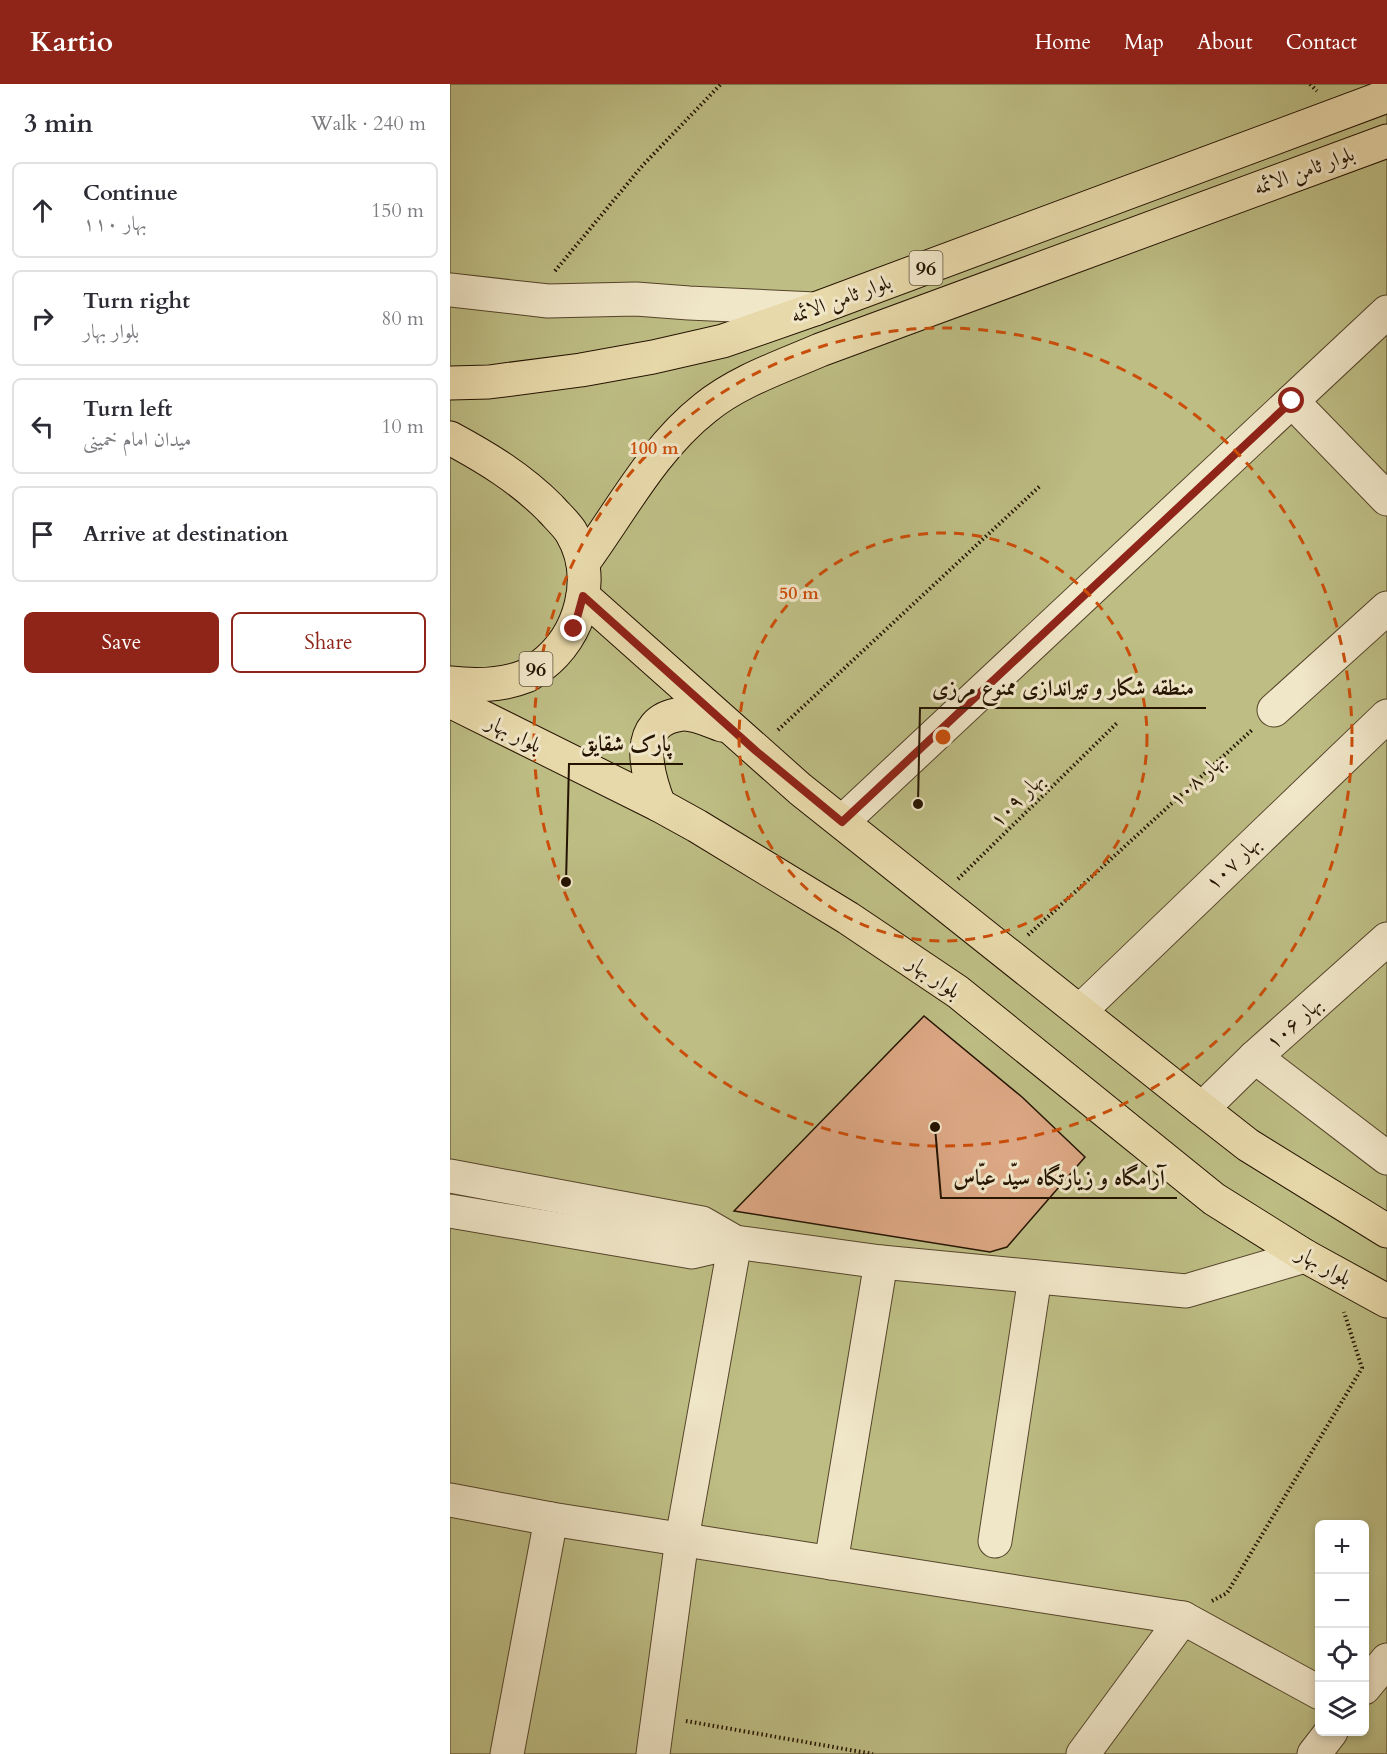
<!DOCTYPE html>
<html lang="en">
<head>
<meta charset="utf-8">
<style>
	:root { --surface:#fff; --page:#f7f7f7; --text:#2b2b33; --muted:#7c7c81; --line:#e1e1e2; --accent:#8f2418 }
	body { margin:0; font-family:Cardo,Amiri,serif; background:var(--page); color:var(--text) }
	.controls { position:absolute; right:18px; bottom:18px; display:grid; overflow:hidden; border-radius:9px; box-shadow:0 3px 9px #0003 }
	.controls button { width:54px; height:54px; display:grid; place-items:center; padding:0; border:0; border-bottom:2px solid var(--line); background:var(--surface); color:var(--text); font:30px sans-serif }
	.stop { position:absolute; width:18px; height:18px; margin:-14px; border:4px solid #8f2418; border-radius:50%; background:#fff }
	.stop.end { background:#8f2418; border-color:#fff; box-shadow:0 2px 6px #0008 }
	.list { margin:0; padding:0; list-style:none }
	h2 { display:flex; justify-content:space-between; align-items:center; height:78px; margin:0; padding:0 24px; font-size:26px }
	h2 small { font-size:20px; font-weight:400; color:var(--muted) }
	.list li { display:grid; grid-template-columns:39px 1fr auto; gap:18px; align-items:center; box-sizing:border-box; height:96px; margin:0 12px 12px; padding:0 12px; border:2px solid var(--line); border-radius:9px }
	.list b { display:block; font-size:22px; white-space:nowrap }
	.list p { margin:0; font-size:20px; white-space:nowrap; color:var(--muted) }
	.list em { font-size:20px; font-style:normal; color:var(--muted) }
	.actions { display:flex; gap:12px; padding:18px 24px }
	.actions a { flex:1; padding:14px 0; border:2px solid var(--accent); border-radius:9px; text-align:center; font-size:21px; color:var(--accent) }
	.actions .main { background:var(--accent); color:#fff }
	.icon { flex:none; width:33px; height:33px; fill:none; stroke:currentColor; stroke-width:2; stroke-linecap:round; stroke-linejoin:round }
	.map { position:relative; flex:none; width:937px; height:1670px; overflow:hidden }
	header { display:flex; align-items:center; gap:36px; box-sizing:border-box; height:84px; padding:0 30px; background:var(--accent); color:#fff }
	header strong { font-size:28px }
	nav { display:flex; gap:33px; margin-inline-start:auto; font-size:21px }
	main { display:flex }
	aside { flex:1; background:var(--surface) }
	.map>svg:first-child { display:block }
	.green { fill:#bdbd84; stroke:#706842; stroke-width:1.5; fill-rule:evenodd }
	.building { fill:#dca784; stroke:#241300; stroke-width:1.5 }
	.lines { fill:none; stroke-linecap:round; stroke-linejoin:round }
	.minor-casing { stroke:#55442a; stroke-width:35 }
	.major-casing { stroke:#241300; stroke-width:35 }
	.path { stroke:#241300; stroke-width:4; stroke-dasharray:1.5 3; stroke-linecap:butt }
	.minor { stroke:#f0e6c8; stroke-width:33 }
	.major { stroke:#e8d9aa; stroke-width:33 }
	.route { stroke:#8f2418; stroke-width:8 }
	.ring { fill:none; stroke:#cb4e0a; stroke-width:3; stroke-dasharray:10 8 }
	.labels { text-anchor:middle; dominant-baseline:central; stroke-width:6; stroke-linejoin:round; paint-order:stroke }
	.shield { fill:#f0e6c8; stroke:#61523c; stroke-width:1.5 }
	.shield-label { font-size:20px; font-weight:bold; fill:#241300 }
	.street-label { font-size:21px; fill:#241300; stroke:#f0e6c8 }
	.centre { fill:#cb4e0a; stroke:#f0e6c8; stroke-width:3 }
	.ring-label { font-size:18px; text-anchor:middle; font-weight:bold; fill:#cb4e0a; stroke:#f0e6c8; stroke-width:6; stroke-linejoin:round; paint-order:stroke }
	.leader { fill:none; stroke:#241300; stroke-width:2 }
	.callout-dot { fill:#241300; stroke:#f0e6c8; stroke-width:2 }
	.callout-label { font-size:22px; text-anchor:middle; font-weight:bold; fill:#241300; stroke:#f0e6c8; stroke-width:6; stroke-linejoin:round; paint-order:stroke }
</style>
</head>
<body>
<header>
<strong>Kartio</strong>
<nav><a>Home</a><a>Map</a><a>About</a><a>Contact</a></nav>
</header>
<main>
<aside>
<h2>3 min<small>Walk · 240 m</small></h2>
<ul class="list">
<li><svg class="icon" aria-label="ahead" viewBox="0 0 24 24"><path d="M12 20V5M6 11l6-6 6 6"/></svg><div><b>Continue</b><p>بهار ۱۱۰</p></div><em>150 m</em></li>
<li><svg class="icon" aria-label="right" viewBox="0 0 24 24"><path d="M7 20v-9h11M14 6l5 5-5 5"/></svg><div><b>Turn right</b><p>بلوار بهار</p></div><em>80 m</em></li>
<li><svg class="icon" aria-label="left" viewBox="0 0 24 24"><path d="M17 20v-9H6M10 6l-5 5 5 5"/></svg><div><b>Turn left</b><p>میدان امام خمینی</p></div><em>10 m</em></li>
<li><svg class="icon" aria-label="arrive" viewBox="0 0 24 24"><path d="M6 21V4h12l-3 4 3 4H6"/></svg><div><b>Arrive at destination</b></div></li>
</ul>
<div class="actions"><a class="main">Save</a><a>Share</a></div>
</aside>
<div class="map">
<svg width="937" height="1670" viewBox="0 0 937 1670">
	<rect width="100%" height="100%" fill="#e8d9aa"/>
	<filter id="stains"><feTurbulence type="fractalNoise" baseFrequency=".00333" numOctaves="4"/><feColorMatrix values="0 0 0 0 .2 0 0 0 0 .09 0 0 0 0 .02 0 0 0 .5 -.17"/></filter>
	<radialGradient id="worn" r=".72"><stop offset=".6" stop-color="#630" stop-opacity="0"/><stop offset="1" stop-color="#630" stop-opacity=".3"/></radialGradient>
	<path class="green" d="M0 0H937V1670H0ZM870 1440H914V1648H870Z"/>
	<path class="building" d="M474 932 572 1013 635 1073 557 1163 540 1168 284 1127Z"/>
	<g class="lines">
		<defs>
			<g id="minor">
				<path d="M0 206 98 217 186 215 239 219 365 225"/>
				<path d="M842 317 937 415"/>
				<path d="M824 626 937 524"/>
				<path d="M392 738 937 228"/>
				<path d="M630 927 937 632"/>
				<path d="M805 973 937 1074"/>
				<path d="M752 1025 805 973 937 855"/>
				<path d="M0 1092 252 1139 285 1158 431 1178 736 1207 855 1172"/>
				<path d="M0 1127 242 1168 285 1158 232 1455 203 1670"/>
				<path d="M0 1416 101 1435 733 1534 870 1609"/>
				<path d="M545 1457 585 1193"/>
				<path d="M381 1479 431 1178"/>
				<path d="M914 1604 937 1576"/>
				<path d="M57 1670 101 1435"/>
				<path d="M633 1670 733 1534"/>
				<path d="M864 1670 881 1648"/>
			</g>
			<g id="major">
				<path d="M0 299 39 298 131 286 203 273 273 257 365 225 937 12"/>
				<path d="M0 354C37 374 70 394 100 424 107 432 116 440 121 448 148 493 131 552 91 582 86 585 81 590 76 592 51 602 26 602 0 599"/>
				<path d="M133 479C171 427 203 365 255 324 288 297 331 283 370 266L937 57"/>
				<path d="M133 512 350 705 752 1025 798 1061 937 1147"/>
				<path d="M0 617 209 721 247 742 398 834 508 908 764 1115 855 1172 937 1217"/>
				<path d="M209 721C197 690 181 636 232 630 245 629 260 637 272 641"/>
			</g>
		</defs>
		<use href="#minor" class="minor-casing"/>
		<use href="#major" class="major-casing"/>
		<g class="path">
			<path d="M860 0 867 7"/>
			<path d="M105 187 193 81 271 0"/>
			<path d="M328 646 590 402"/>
			<path d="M508 795 667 639"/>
			<path d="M578 851 803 645"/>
			<path d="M762 1517 777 1509 912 1284 894 1228"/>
			<path d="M236 1637 423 1670"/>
		</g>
		<use href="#minor" class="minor"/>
		<use href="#major" class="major"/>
	</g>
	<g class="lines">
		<path class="route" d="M124 545 133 512 306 667 392 738 842 317"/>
	</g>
	<g class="ring">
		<circle cx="493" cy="653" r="204"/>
		<circle cx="493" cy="653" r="409"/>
	</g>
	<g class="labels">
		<g class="shield">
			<rect x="459.5" y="167" width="33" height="34" rx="4.5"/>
			<rect x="69.5" y="568" width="33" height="34" rx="4.5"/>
		</g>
		<g class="shield-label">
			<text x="476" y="184">96</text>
			<text x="86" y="585">96</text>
		</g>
		<g class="street-label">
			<text transform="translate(854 87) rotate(-20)">بلوار ثامن الائمه</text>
			<text transform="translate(391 215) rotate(-20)">بلوار ثامن الائمه</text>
			<text transform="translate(64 650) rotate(27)">بلوار بهار</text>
			<text transform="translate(747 696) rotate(-42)">بهار ۱۰۸</text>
			<text transform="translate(567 716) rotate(-45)">بهار ۱۰۹</text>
			<text transform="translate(783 779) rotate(-44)">بهار ۱۰۷</text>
			<text transform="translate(484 893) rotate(35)">بلوار بهار</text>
			<text transform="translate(844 939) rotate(-42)">بهار ۱۰۶</text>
			<text transform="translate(874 1182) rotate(29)">بلوار بهار</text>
		</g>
	</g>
	<circle cx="493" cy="653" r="9" class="centre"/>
	<g class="ring-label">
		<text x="204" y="370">100 m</text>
		<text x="349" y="515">50 m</text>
	</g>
	<path class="leader" d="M468 720L470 624H756M116 798L119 680H233M485 1043L491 1114H727"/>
	<g class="callout-dot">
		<circle cx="468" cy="720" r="6"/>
		<circle cx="116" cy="798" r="6"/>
		<circle cx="485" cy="1043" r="6"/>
	</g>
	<g class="callout-label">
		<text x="613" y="611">منطقه شکار و تیراندازی ممنوع مرزی</text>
		<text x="176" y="667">پارک شقایق</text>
		<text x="609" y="1101">آرامگاه و زیارتگاه سیّد عبّاس</text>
	</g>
	<rect width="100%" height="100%" filter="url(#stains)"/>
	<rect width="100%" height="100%" fill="url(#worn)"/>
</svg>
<div class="controls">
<button>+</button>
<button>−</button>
<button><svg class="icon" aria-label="locate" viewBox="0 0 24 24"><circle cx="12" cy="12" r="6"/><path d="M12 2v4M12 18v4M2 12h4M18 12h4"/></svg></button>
<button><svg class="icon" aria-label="layers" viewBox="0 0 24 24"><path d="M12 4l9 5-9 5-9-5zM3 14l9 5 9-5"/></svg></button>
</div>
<div class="stop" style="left:842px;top:317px"></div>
<div class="stop end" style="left:124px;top:545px"></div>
</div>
</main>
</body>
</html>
